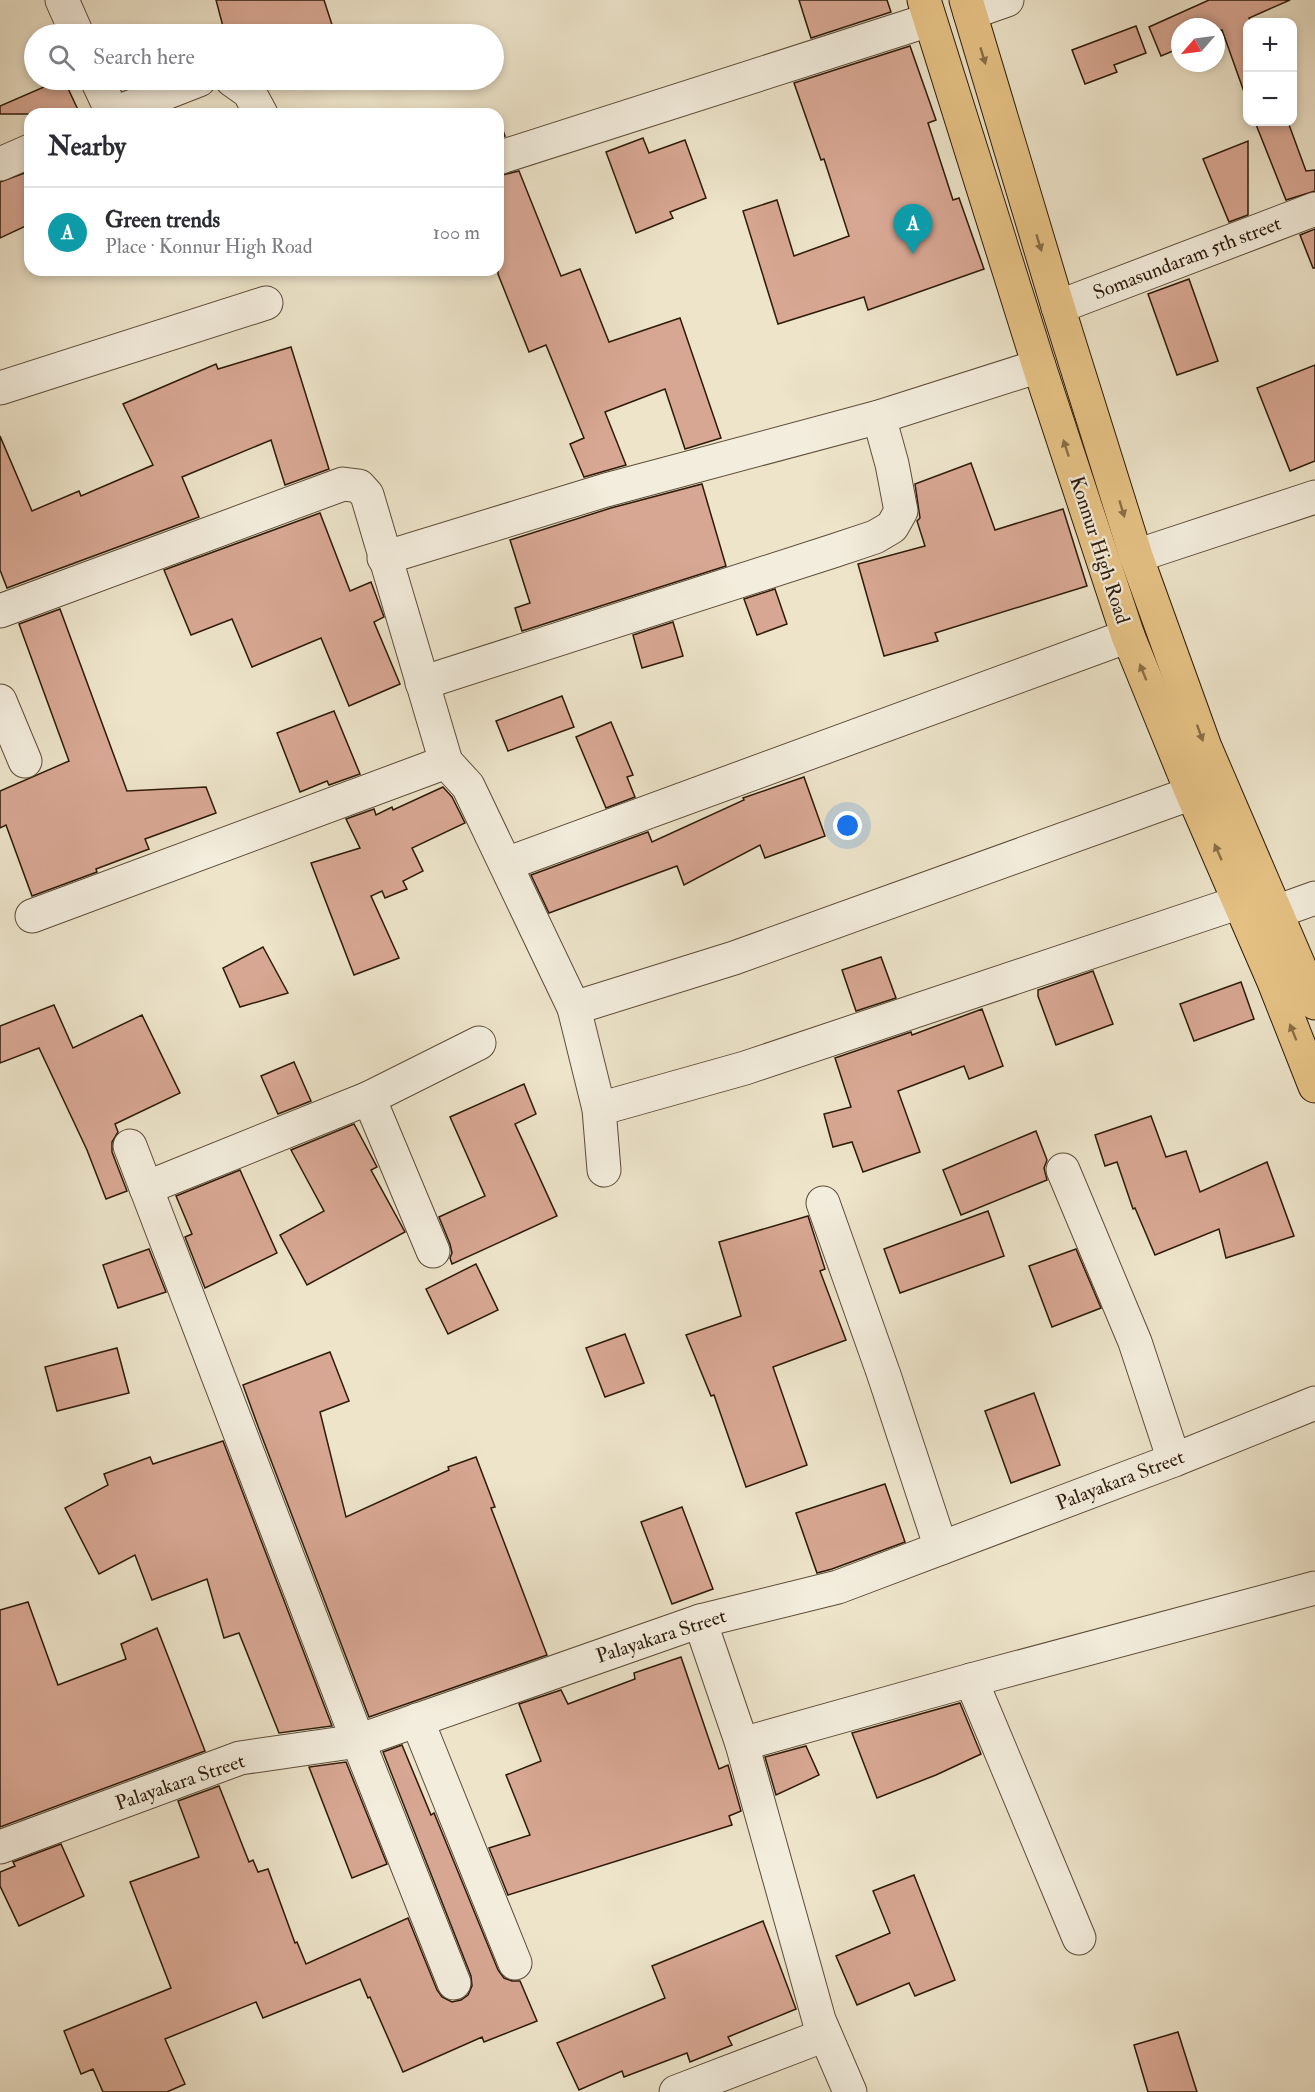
<!DOCTYPE html>
<html lang="en">
<head>
<meta charset="utf-8">
<style>
	:root { --surface:#fff; --page:#f2f2f3; --text:#2b2b33; --muted:#7c7c81; --line:#e1e1e2; --accent:#111827 }
	body { margin:0; font-family:"IM FELL Double Pica",serif; background:var(--page); color:var(--text) }
	.controls { position:absolute; right:18px; top:18px; display:grid; overflow:hidden; border-radius:12px; box-shadow:0 3px 9px #0003 }
	.controls button { width:54px; height:54px; display:grid; place-items:center; padding:0; border:0; border-bottom:2px solid var(--line); background:var(--surface); color:var(--text); font:30px sans-serif }
	.compass { position:absolute; left:1171px; top:18px; width:54px; height:54px; border-radius:50%; background:var(--surface); box-shadow:0 3px 9px #0003; rotate:242deg }
	.you { position:absolute; left:848px; top:826px; width:21px; height:21px; margin:-15px; border:4px solid #fff; border-radius:50%; background:#1a73e8; box-shadow:0 0 0 9px #1a73e833 }
	.badge { display:grid; place-items:center; width:39px; height:39px; border-radius:50%; background:var(--accent); color:#fff; font-size:20px; font-weight:700 }
	.pin { position:absolute; translate:-50% -50px; filter:drop-shadow(0 2px 3px #0008) }
	.pin::after { content:''; position:absolute; top:32px; width:21px; height:18px; background:inherit; clip-path:polygon(0 0,100% 0,50% 100%) }
	.list { margin:0; padding:0; list-style:none }
	h2 { display:flex; justify-content:space-between; align-items:center; height:78px; margin:0; padding:0 24px; font-size:26px }
	h2 small { font-size:20px; font-weight:400; color:var(--muted) }
	.list li { display:grid; grid-template-columns:39px 1fr auto; gap:18px; align-items:center; box-sizing:border-box; height:90px; padding:0 24px; border-top:2px solid var(--line) }
	.list b { display:block; font-size:22px; white-space:nowrap }
	.list p { margin:0; font-size:20px; white-space:nowrap; color:var(--muted) }
	.list em { font-size:20px; font-style:normal; color:var(--muted) }
	.icon { flex:none; width:33px; height:33px; fill:none; stroke:currentColor; stroke-width:2; stroke-linecap:round; stroke-linejoin:round }
	.map { position:relative; flex:none; width:1315px; height:2092px; overflow:hidden }
	.search { position:absolute; background:var(--surface); box-shadow:0 3px 9px #0003; left:24px; top:24px; width:480px; height:66px; display:flex; align-items:center; gap:15px; box-sizing:border-box; padding:0 21px; border-radius:33px; color:var(--muted); font-size:22px }
	.panel { position:absolute; background:var(--surface); box-shadow:0 3px 9px #0003; left:24px; top:108px; width:480px; height:168px; border-radius:18px }
	.map>svg:first-child { display:block }
	.building { fill:#d8a793; stroke:#2d1a08; stroke-width:1.5 }
	.lines { fill:none; stroke-linecap:round; stroke-linejoin:round }
	.minor-casing { stroke:#5d4c38; stroke-width:35 }
	.major-casing { stroke:#2d1a08; stroke-width:35 }
	.minor { stroke:#f3eddd; stroke-width:33 }
	.major { stroke:#e6c285; stroke-width:33 }
	.oneway { fill:#8a6e46 }
	.labels { text-anchor:middle; dominant-baseline:central; stroke-width:4.5; stroke-linejoin:round; paint-order:stroke }
	.street-label { font-size:20px; fill:#2d1a08; stroke:#f3eddd }
</style>
</head>
<body>
<div class="map">
<svg width="1315" height="2092" viewBox="0 0 1315 2092">
	<rect width="100%" height="100%" fill="#ede4ca"/>
	<filter id="stains"><feTurbulence type="fractalNoise" baseFrequency=".00333" numOctaves="4"/><feColorMatrix values="0 0 0 0 .2 0 0 0 0 .09 0 0 0 0 .02 0 0 0 .5 -.17"/></filter>
	<radialGradient id="worn" r=".72"><stop offset=".6" stop-color="#630" stop-opacity="0"/><stop offset="1" stop-color="#630" stop-opacity=".3"/></radialGradient>
	<g class="building">
		<path d="M216 0H324L335 34H225Z"/>
		<path d="M799 0H887L891 12 811 38Z"/>
		<path d="M1209 0H1290L1249 18 1251 22H1248V103L1222 30 1216 32V27H1180V48L1161 56 1149 27Z"/>
		<path d="M1136 26 1146 53 1114 65 1117 72 1085 84 1072 50Z"/>
		<path d="M910 46 936 120 928 123 953 200 959 198 984 269 868 310 864 297 778 324 743 211 777 200 794 256 849 236 824 159 821 160 794 83Z"/>
		<path d="M60 80H64L80 114H0V106Z"/>
		<path d="M500 122 505 136 498 138V123Z"/>
		<path d="M1255 122H1288L1306 171 1315 170V191L1286 200Z"/>
		<path d="M643 138 649 153 685 140 706 198 670 212 673 218 636 233 606 152Z"/>
		<path d="M1248 141V215L1229 222 1203 159Z"/>
		<path d="M30 171V224L0 238V182Z"/>
		<path d="M519 171 561 276 580 269 609 342 680 318 721 438 685 449 665 389 605 412 626 465 584 477 570 444 584 438 546 345 529 352 498 274V176Z"/>
		<path d="M1315 229V268H1313L1300 235Z"/>
		<path d="M1189 279 1218 361 1177 375 1148 294Z"/>
		<path d="M291 347 329 469 285 485 271 440 182 477 199 517 7 588 0 570V436L32 511 79 491 81 496 153 465 123 404 216 364 218 369Z"/>
		<path d="M1315 365V461L1290 471 1257 388Z"/>
		<path d="M971 463 995 530 1063 509 1087 586 935 633 938 641 884 656 858 564 925 546 917 521 920 518 915 484Z"/>
		<path d="M702 484 726 566 522 631 515 608 530 603 510 540 611 508Z"/>
		<path d="M320 513 350 591 371 582 384 617 374 622 400 684 349 706 321 638 252 667 232 619 191 635 164 570Z"/>
		<path d="M775 589 787 624 757 635 744 599Z"/>
		<path d="M60 609 127 791 206 787 216 813 145 839 149 849 96 869 97 872 32 896 6 825 0 828V791L69 761 19 624Z"/>
		<path d="M673 622 683 656 642 668 633 635Z"/>
		<path d="M562 696 574 727 508 751 496 721Z"/>
		<path d="M334 711 360 774 329 785 327 781 300 792 277 733Z"/>
		<path d="M611 722 633 775 627 777 635 797 606 808 576 737Z"/>
		<path d="M804 777 825 836 765 858 760 845 684 885 677 866 549 913 531 875 648 832 652 842 744 800 743 798Z"/>
		<path d="M443 787 452 797 465 823 412 848 423 871 403 881 407 889 385 898 382 891 371 896 399 958 354 975 311 863 360 848 346 819 374 809 376 815 392 807 393 810Z"/>
		<path d="M263 947 288 993 240 1007 223 968Z"/>
		<path d="M881 957 896 998 856 1011 842 970Z"/>
		<path d="M1093 971 1113 1024 1056 1045 1038 996V990Z"/>
		<path d="M1241 982 1254 1019 1194 1041 1180 1004Z"/>
		<path d="M54 1005 73 1048 142 1015 180 1093 115 1124 118 1132 112 1142V1152L127 1191 106 1199 87 1150 39 1048 0 1063V1026Z"/>
		<path d="M982 1009 1003 1066 969 1079 964 1066 898 1091 920 1152 863 1172 852 1142 833 1147 824 1114 851 1107 835 1058 911 1032 912 1035Z"/>
		<path d="M294 1062 311 1101 278 1114 261 1076Z"/>
		<path d="M524 1084 536 1114 515 1124 557 1216 452 1264 450 1258 452 1253 450 1244 439 1217 485 1196 450 1117Z"/>
		<path d="M1151 1116 1166 1157 1186 1151 1200 1192 1267 1162 1294 1236 1226 1258 1219 1229 1155 1255 1135 1208 1133 1209 1117 1162 1105 1166 1095 1135Z"/>
		<path d="M354 1124 377 1167 371 1170 405 1232 307 1285 280 1235 324 1211 291 1150Z"/>
		<path d="M1036 1131 1047 1160 1044 1168 1047 1180 961 1215 943 1170Z"/>
		<path d="M240 1170 277 1253 205 1288 185 1237 192 1234 176 1196Z"/>
		<path d="M988 1211 1004 1256 900 1293 884 1249Z"/>
		<path d="M808 1216 825 1269 820 1271 846 1340 773 1367 807 1465 746 1487 714 1395 711 1396 686 1335 741 1316 719 1242Z"/>
		<path d="M149 1249 166 1292 118 1308 103 1265Z"/>
		<path d="M1076 1249 1101 1308 1052 1327 1029 1266Z"/>
		<path d="M476 1264 498 1310 448 1334 426 1289Z"/>
		<path d="M625 1334 644 1383 605 1397 586 1348Z"/>
		<path d="M117 1348 129 1393 57 1411 45 1367Z"/>
		<path d="M330 1352 349 1401 320 1412 346 1517 449 1470 448 1467 476 1457 495 1507 491 1508 547 1655 369 1717 259 1429 243 1385Z"/>
		<path d="M1034 1393 1060 1465 1011 1483 985 1411Z"/>
		<path d="M223 1441 332 1726 279 1733 239 1633 224 1638 207 1579 152 1600 135 1555 99 1574 65 1508 108 1485 104 1474 150 1457 153 1464Z"/>
		<path d="M885 1484 905 1542 832 1569 817 1573 796 1513Z"/>
		<path d="M682 1507 713 1589 672 1604 641 1522Z"/>
		<path d="M28 1602 58 1685 126 1659 121 1644 157 1628 205 1751 0 1827V1610Z"/>
		<path d="M681 1657 719 1769 728 1765 741 1811 729 1816 732 1825 508 1895 489 1848 530 1835 506 1775 541 1761 519 1704 561 1690 568 1704 635 1679 634 1673Z"/>
		<path d="M960 1703 981 1754 936 1775 877 1798 852 1733Z"/>
		<path d="M402 1745 431 1815 434 1813 498 1970 504 1978 512 1981H520L537 2021 484 2042 482 2037 403 2072 370 1997 368 1998 360 1979 263 2018 256 2002 165 2039 185 2084 167 2092H103L93 2069 81 2074 64 2031 171 1988 130 1882 199 1857 178 1801 219 1786 249 1862 253 1860 258 1872 268 1869 295 1943 297 1942 306 1964 408 1918 437 1990 442 1997 452 2002 461 2000 468 1995 472 1986 471 1976 383 1752Z"/>
		<path d="M806 1746 819 1775 776 1795 765 1757Z"/>
		<path d="M346 1762 387 1864 352 1878 309 1767Z"/>
		<path d="M61 1844 84 1896 19 1926 0 1886V1872L15 1866 13 1862Z"/>
		<path d="M914 1875 955 1980 915 1996 909 1983 857 2005 836 1956 890 1933 873 1891Z"/>
		<path d="M763 1921 796 2009 728 2037 732 2045 690 2062 687 2053 624 2077 622 2071 579 2090 557 2043 665 1998 652 1966Z"/>
		<path d="M1178 2032 1197 2092H1148L1134 2045Z"/>
	</g>
	<g class="lines">
		<defs>
			<g id="minor">
				<path d="M62 0 77 34"/>
				<path d="M970 13 1007 0"/>
				<path d="M97 80 113 114"/>
				<path d="M232 80 249 92 261 114"/>
				<path d="M112 114 199 80"/>
				<path d="M498 158 929 20"/>
				<path d="M0 164 30 151"/>
				<path d="M1058 307 1315 209"/>
				<path d="M0 388 266 303"/>
				<path d="M1136 556 1315 497"/>
				<path d="M384 558 606 490 879 417 1039 366"/>
				<path d="M0 611 343 484 359 486 367 495 446 762 468 786 574 1008 599 1109 604 1170"/>
				<path d="M422 683 833 551 875 537 892 527 901 511 892 464 879 417"/>
				<path d="M0 701 25 761"/>
				<path d="M506 864 1128 636"/>
				<path d="M1276 912 1315 898"/>
				<path d="M32 916 446 762"/>
				<path d="M574 1008 734 958 1192 793"/>
				<path d="M369 1098 433 1251"/>
				<path d="M599 1109 745 1068 1240 902"/>
				<path d="M130 1146 358 1741 454 1983"/>
				<path d="M1063 1170 1135 1342 1174 1460"/>
				<path d="M146 1188 369 1098 479 1043"/>
				<path d="M823 1203 884 1375 941 1548"/>
				<path d="M700 1621 742 1744 819 2020 850 2092"/>
				<path d="M971 1680 1079 1938"/>
				<path d="M417 1720 515 1963"/>
				<path d="M742 1744 971 1680 1315 1588"/>
				<path d="M0 1847 240 1758 358 1741 700 1621 838 1587 1174 1460 1315 1403"/>
				<path d="M676 2092 825 2035"/>
			</g>
			<g id="major">
				<path d="M924 0 1039 366 1128 636 1192 793 1274 982 1315 1086"/>
				<path d="M966 0 1058 307 1136 556 1205 747 1315 1003"/>
			</g>
		</defs>
		<use href="#minor" class="minor-casing"/>
		<use href="#major" class="major-casing"/>
		<use href="#minor" class="minor"/>
		<use href="#major" class="major"/>
	</g>
	<defs><path id="oneway-solid" d="M-6-.8H1V-3.2L6.5 0L1 3.2V.8H-6Z" transform="scale(1.5)"/></defs>
	<g class="oneway">
		<use href="#oneway-solid" transform="translate(983 56) rotate(73)"/>
		<use href="#oneway-solid" transform="translate(1039 243) rotate(73)"/>
		<use href="#oneway-solid" transform="translate(1066 448) rotate(-108)"/>
		<use href="#oneway-solid" transform="translate(1122 509) rotate(73)"/>
		<use href="#oneway-solid" transform="translate(1143 672) rotate(-112)"/>
		<use href="#oneway-solid" transform="translate(1200 733) rotate(70)"/>
		<use href="#oneway-solid" transform="translate(1218 852) rotate(-114)"/>
		<use href="#oneway-solid" transform="translate(1293 1032) rotate(-112)"/>
	</g>
	<g class="labels">
		<g class="street-label">
			<text transform="translate(1187 258) rotate(-21)">Somasundaram 5th street</text>
			<text transform="translate(1100 550) rotate(72)">Konnur High Road</text>
			<text transform="translate(1120 1480) rotate(-21)">Palayakara Street</text>
			<text transform="translate(661 1636) rotate(-18)">Palayakara Street</text>
			<text transform="translate(180 1782) rotate(-19)">Palayakara Street</text>
		</g>
	</g>
	<rect width="100%" height="100%" filter="url(#stains)"/>
	<rect width="100%" height="100%" fill="url(#worn)"/>
</svg>
<div class="controls">
<button>+</button>
<button>−</button>
</div>
<svg class="compass" viewBox="-18 -18 36 36"><path d="M0-13l5 13h-10z" fill="#e53935"/><path d="M0 13l5-13h-10z" fill="#7c7c81"/></svg>
<div class="you"></div>
<div class="pin badge" style="left:913px;top:254px;background:#0f9aa8">A</div>
<div class="search"><svg class="icon" aria-label="search" viewBox="0 0 24 24"><circle cx="10" cy="10" r="6"/><path d="M15 15l6 6"/></svg>Search here</div>
<section class="panel">
<h2>Nearby<small></small></h2>
<ul class="list">
<li><span class="badge" style="background:#0f9aa8">A</span><div><b>Green trends</b><p>Place · Konnur High Road</p></div><em>100 m</em></li>
</ul>
</section>
</div>
</body>
</html>
